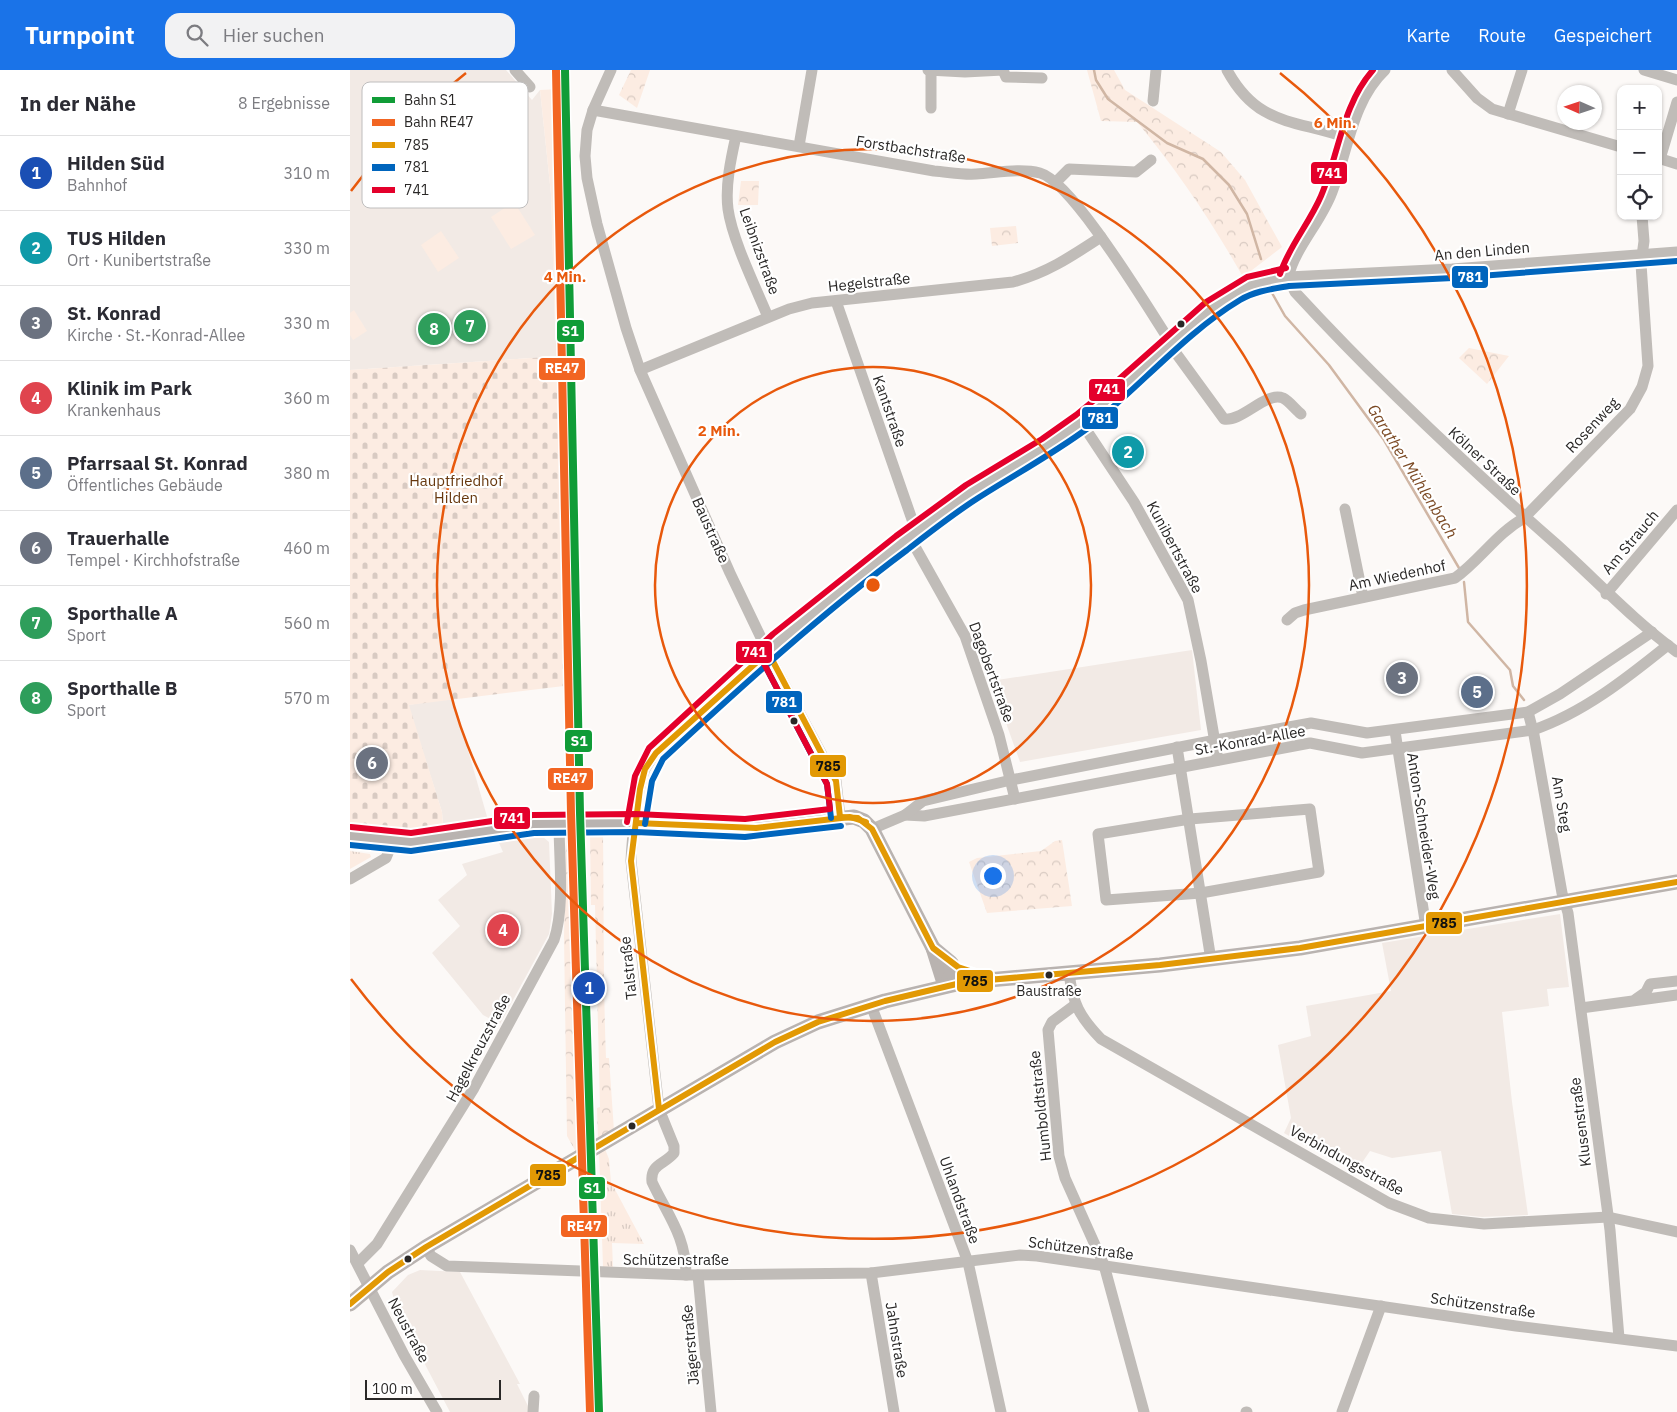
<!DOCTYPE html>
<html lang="de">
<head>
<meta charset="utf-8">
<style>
	:root { --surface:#fff; --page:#f2f2f3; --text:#2b2b33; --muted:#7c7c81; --line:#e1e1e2; --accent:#1a73e8 }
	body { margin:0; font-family:"IBM Plex Sans",sans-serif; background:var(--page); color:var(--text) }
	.controls { position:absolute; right:15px; top:15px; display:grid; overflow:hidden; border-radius:10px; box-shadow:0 1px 4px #0004 }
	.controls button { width:45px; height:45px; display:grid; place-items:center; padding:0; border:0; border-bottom:1px solid var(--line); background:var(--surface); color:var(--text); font:25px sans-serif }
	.compass { position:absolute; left:1207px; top:15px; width:45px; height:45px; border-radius:50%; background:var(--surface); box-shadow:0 1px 4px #0004; rotate:273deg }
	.scale { position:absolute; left:15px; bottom:12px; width:136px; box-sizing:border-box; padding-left:5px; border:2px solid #2a2827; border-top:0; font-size:14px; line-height:18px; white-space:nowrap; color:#2a2827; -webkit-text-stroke:4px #fff; paint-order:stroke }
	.you { position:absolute; left:642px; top:805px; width:18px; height:18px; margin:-12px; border:4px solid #fff; border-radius:50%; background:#1a73e8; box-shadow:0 0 0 8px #1a73e833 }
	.badge { display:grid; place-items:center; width:32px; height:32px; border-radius:50%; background:var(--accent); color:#fff; font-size:16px; font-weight:700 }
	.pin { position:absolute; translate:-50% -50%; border:2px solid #fff; box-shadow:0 1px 5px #0006 }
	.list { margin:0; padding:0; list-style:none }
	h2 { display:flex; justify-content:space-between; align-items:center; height:65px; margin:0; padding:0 20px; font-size:21px }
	h2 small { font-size:16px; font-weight:400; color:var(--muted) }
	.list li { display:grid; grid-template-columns:32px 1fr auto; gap:15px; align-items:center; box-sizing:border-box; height:75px; padding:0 20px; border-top:1px solid var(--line) }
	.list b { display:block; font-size:19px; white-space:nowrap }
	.list p { margin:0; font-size:16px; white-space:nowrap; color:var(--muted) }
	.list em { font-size:16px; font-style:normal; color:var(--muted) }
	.icon { flex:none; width:28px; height:28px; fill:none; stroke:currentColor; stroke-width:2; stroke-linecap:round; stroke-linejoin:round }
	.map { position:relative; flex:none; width:1327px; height:1342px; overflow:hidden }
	header { display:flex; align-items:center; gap:30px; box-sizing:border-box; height:70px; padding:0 25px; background:var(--accent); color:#fff }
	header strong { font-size:24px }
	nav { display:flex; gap:28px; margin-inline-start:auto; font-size:18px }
	.search { width:350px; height:45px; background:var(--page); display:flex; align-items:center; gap:12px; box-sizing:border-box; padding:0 18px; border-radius:15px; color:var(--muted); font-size:19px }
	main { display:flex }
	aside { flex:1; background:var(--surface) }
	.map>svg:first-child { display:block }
	.built { fill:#f2eae5 }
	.grass { fill:url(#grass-tufts) }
	.forest { fill:url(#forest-crowns) }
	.cemetery { fill:url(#cemetery-stones) }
	.garden { fill:#fcece2 }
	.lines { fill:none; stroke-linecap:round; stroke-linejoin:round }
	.stream { stroke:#d0b6a4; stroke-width:2.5 }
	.minor { stroke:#c0bcb8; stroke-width:11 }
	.major { stroke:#b9b3b0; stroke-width:15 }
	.bus-1-casing { stroke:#fff; stroke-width:10 }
	.bus-2-casing { stroke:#fff; stroke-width:10 }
	.bus-3-casing { stroke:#fff; stroke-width:10 }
	.bus-1 { stroke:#e29904; stroke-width:6 }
	.bus-2 { stroke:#0065bd; stroke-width:6 }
	.bus-3 { stroke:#e4002b; stroke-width:6 }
	.rail-1-casing { stroke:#fff; stroke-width:11 }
	.rail-2-casing { stroke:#fff; stroke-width:11 }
	.rail-1 { stroke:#109c37; stroke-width:8 }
	.rail-2 { stroke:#f26522; stroke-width:8 }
	.ring { fill:none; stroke:#e8590c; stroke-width:2.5 }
	.bus-dot { fill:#2a2827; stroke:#fff; stroke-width:2 }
	.labels { text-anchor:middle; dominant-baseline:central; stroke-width:4.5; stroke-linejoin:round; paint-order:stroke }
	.bus-label { font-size:14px; fill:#2a2827; stroke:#fff }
	.street-label { font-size:15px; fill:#2a2827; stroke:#fff }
	.park-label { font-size:15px; fill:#67380e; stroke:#fff }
	.water-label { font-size:16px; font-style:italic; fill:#7b4923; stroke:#fff }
	.key { fill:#fff; stroke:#bfbebe; stroke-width:1 }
	.key-label { font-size:14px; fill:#2a2827 }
	.centre { fill:#e8590c; stroke:#fff; stroke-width:2.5 }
	.ring-label { font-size:15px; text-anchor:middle; font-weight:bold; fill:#e8590c; stroke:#fff; stroke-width:4.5; stroke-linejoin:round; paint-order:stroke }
	.line-badge { stroke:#fff; stroke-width:2 }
	.badge-label { font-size:14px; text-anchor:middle; font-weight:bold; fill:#fff }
	.pale-badge-label { font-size:14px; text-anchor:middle; font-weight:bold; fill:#111 }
</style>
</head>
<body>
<header>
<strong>Turnpoint</strong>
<div class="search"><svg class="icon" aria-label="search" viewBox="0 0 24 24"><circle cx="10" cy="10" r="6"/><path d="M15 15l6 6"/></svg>Hier suchen</div>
<nav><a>Karte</a><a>Route</a><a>Gespeichert</a></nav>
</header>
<main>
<aside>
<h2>In der Nähe<small>8 Ergebnisse</small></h2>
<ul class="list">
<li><span class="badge" style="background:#1a4fb4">1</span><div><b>Hilden Süd</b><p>Bahnhof</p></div><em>310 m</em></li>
<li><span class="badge" style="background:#0f9aa8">2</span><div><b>TUS Hilden</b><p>Ort · Kunibertstraße</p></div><em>330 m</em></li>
<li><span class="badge" style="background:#6b7280">3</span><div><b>St. Konrad</b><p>Kirche · St.-Konrad-Allee</p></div><em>330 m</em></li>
<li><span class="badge" style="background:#e0444e">4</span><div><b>Klinik im Park</b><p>Krankenhaus</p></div><em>360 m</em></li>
<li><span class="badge" style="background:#5c6f8a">5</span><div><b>Pfarrsaal St. Konrad</b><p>Öffentliches Gebäude</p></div><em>380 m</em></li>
<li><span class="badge" style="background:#6b7280">6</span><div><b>Trauerhalle</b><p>Tempel · Kirchhofstraße</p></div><em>460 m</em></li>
<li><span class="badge" style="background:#2e9e5b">7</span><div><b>Sporthalle A</b><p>Sport</p></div><em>560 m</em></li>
<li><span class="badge" style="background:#2e9e5b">8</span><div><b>Sporthalle B</b><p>Sport</p></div><em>570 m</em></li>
</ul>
</aside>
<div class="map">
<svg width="1327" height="1342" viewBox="0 0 1327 1342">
	<defs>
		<pattern id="grass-tufts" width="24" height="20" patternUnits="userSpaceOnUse" patternTransform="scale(1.25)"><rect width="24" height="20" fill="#fcece2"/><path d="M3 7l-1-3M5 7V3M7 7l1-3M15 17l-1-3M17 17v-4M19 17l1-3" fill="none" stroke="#d8cac2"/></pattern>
		<pattern id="forest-crowns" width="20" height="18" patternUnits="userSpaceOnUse" patternTransform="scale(1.25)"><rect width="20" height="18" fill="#fcece2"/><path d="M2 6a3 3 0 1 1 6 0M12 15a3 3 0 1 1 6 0" fill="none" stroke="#d8cac2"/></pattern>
		<pattern id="cemetery-stones" width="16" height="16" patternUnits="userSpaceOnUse" patternTransform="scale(1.25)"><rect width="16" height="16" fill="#fcece2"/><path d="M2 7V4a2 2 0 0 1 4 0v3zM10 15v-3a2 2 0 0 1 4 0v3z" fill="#d8cac2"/></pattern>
	</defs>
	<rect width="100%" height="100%" fill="#fcf9f7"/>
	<g class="built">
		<path d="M0 0H156L182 30 190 20 201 124 205 254H211L212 286 0 300Z"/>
		<path d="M842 580 851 660 670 692 641 611Z"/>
		<path d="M103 628 138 750 93 756 92 742 58 635Z"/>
		<path d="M187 762 199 772 202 844 199 864 150 954 133 945 82 883 110 856 88 830 117 805 112 794 153 782 146 766Z"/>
		<path d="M1210 844 1219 917 1197 919 1199 936 1152 942 1162 1032 1178 1145 1132 1147 1102 1144 1091 1081 1042 1088 1020 1081 1005 1103 934 1063 941 1048 928 975 961 966 956 936 1041 921 1032 873Z"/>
		<path d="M70 1200 110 1202 170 1314H167L181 1342H100L47 1241 42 1222 58 1205Z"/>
	</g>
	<g class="grass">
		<path d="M0 781 20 784 21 787 0 799Z"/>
		<path d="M255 1079 259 1089 261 1112 294 1174 262 1173 263 1197H253L249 1080Z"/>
		<path d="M228 1097H238L240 1197 232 1194Z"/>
	</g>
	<g class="forest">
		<path d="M281 0H300L287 38 269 25Z"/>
		<path d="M737 0H764L775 20 871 82 895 110 932 177 893 207C862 152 827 100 787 52L751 51Z"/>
		<path d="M391 111H409L408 135H388Z"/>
		<path d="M666 156 668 173 642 176 640 158Z"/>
		<path d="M1119 278 1159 286 1137 314 1109 288Z"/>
		<path d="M229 763 232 834H228L234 1038 237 1039 238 1076 226 1082 217 1066 214 867 216 767 219 764Z"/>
		<path d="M240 764H253C254 840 253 912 256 988H259L264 1061 248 1070 247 1038 250 1037 245 835H241Z"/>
		<path d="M712 770 722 836 637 843 619 792 627 788 691 781 705 771Z"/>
	</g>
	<path class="cemetery" d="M212 286 214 616 59 635 92 742 93 756 34 760 0 755V300Z"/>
	<g class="garden">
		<path d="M209 19 211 254H205L201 124 190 20Z"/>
		<path d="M164 132 185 165 161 179 141 147Z"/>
		<path d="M91 161 109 188 88 202 71 175Z"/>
		<path d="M4 240 17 261 3 270 0 265V243Z"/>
	</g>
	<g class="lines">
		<g class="stream">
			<path d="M744 0 746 10 758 29 817 73 853 89 879 115 897 144 911 189"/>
			<path d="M922 223 935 246 979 295 1034 370 1109 498"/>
			<path d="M1114 512 1118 552 1160 600 1163 616 1174 630"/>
		</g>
		<g class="minor">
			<path d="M165 0 180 17"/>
			<path d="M261 0 243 40 237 60 235 86 237 108 247 154 276 258 290 300 380 503 425 597 486 711 490 747"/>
			<path d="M578 0 615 2 653 0"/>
			<path d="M653 0 656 7 692 8"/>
			<path d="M877 0C908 57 945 49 998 68"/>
			<path d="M1102 0 1127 28 1142 39 1271 77"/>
			<path d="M1294 0 1327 10"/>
			<path d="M581 1V38"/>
			<path d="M803 31 806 0"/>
			<path d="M243 40 584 101C598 102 612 105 626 104 646 103 670 98 690 103 723 112 799 240 821 273"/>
			<path d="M1158 44 1172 0"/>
			<path d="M386 66C381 88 375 116 378 139 382 169 406 218 418 247"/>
			<path d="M449 76 462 0"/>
			<path d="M1308 88 1327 94"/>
			<path d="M1310 89 1327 32"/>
			<path d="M706 112 719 99 786 102 801 90"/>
			<path d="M938 207 945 222C1027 311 1115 394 1206 474 1246 510 1283 550 1327 582"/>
			<path d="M938 207C946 176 971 152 982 122 998 81 1002 31 1035 0"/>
			<path d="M486 231 566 461"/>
			<path d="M820 275 874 349C892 352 916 321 933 328 939 331 945 339 951 344"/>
			<path d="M290 300 439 239 462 233 663 212C697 203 722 186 751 167"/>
			<path d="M731 352 784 432 838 530 851 591 868 690"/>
			<path d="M995 439 1013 527"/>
			<path d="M559 466 615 566 649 665 665 729"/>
			<path d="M1256 524 1327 440"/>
			<path d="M937 550 945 543 954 540 1105 508C1130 490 1147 463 1174 448L1280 339 1292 317 1298 296 1291 194 1294 171 1292 146"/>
			<path d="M1178 642 1184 665 1212 823 1218 843 1260 1160 1269 1268"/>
			<path d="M1045 661 1076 857"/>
			<path d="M827 677 861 890"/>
			<path d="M960 739 969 802 851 823 756 830 748 764 840 749Z"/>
			<path d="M555 745 574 746 960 673 1012 683 1183 660C1233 643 1277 608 1318 575"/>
			<path d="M522 759 555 745 573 731 661 710 866 670 961 653 1017 663 1178 642 1210 624 1302 562"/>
			<path d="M0 809 36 788 43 771"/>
			<path d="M719 903C723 934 729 946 751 969L1039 1133 1079 1148 1134 1154 1258 1147 1327 1162"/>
			<path d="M1286 929 1296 922 1300 914 1327 911"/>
			<path d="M521 935 618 1192 651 1342"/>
			<path d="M725 935 702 952 698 960 709 1086 715 1108 754 1195 794 1342"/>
			<path d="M1231 938 1327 925"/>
			<path d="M76 1177 81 1186 97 1196 337 1205 521 1203 670 1185 687 1186 1166 1256 1327 1276"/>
			<path d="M0 1180 54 1285 87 1342"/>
			<path d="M8 1193 27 1174 124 1018 204 870C215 837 209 789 209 753"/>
			<path d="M521 1203 544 1342"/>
			<path d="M336 1205C336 1166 318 1146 302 1112 300 1094 314 1095 324 1083V1076L309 1039 281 791C282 768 287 719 295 699 298 693 303 688 306 683L428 571 551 473 621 422 697 376 731 352 765 325 837 259 886 222 911 212 938 207 1102 199 1327 182"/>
			<path d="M348 1205 361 1342"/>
			<path d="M183 1342 184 1326"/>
			<path d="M896 1342H897"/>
			<path d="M992 1342 1031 1236"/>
		</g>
		<g class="major">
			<path d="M0 766 61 772 183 754 286 753 395 758 504 747 514 751 522 759 583 878 595 916"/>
			<path d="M583 878 601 893 602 905 595 916"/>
			<path d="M0 1234 38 1202 76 1177 425 972 468 952 535 931 615 912 810 895 950 878 1327 812"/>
		</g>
		<defs>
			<g id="bus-1">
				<path d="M418 582 486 711 490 747"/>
				<path d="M490 747 508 748 522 759 583 878 608 897 644 909"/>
				<path d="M286 753 406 758 500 747 516 752"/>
				<path d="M309 1039 281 791 290 719 295 699 306 683 418 582"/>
				<path d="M0 1234 38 1202 76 1177 425 972 468 952 535 931 615 912 810 895 950 878 1327 812"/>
			</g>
			<g id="bus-2">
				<path d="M410 586 477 714 481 748"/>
				<path d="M295 754 302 711 313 689C392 616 471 544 557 480 580 462 603 444 628 428 664 405 703 384 738 358 789 318 835 263 890 230 905 221 922 219 939 216L1103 208 1327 191"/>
				<path d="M0 775 61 781 184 763 286 762 395 767 491 756"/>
			</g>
			<g id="bus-3">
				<path d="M930 204C939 176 959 154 971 126 989 84 992 35 1023 0"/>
				<path d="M277 752 285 706 299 678 423 564 546 466 616 415 692 369 726 345 759 318 856 232 897 207 936 198"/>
				<path d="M1 757 61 763 183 745 286 744 395 749 480 739 477 714 410 586"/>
			</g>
		</defs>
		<use href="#bus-1" class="bus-1-casing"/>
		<use href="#bus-2" class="bus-2-casing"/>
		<use href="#bus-3" class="bus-3-casing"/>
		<use href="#bus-1" class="bus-1"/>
		<use href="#bus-2" class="bus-2"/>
		<use href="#bus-3" class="bus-3"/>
		<defs>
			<path id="rail-1" d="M215 0 230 743 249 1342"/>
			<path id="rail-2" d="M206 0 221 743 240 1342"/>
		</defs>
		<use href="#rail-1" class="rail-1-casing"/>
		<use href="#rail-2" class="rail-2-casing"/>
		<use href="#rail-1" class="rail-1"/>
		<use href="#rail-2" class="rail-2"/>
	</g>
	<g class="ring">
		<circle cx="523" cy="515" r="218"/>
		<circle cx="523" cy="515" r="436"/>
		<path d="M1 121A654 654 0 0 1 116 3M930 3A654 654 0 1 1 1 909"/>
	</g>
	<g class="bus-dot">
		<circle cx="831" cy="254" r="4.5"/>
		<circle cx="444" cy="651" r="4.5"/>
		<circle cx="699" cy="905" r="4.5"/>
		<circle cx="282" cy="1056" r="4.5"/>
		<circle cx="58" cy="1189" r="4.5"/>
	</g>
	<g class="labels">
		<g class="bus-label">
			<text x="699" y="921">Baustraße</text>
		</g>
		<g class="street-label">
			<text transform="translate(561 79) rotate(9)">Forstbachstraße</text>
			<text transform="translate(410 181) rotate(70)">Leibnizstraße</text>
			<text transform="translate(1132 181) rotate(-5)">An den Linden</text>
			<text transform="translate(519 212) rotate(-6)">Hegelstraße</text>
			<text transform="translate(540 341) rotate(71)">Kantstraße</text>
			<text transform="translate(1242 355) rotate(-47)">Rosenweg</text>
			<text transform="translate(1135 391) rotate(43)">Kölner Straße</text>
			<text transform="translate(361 460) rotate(66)">Baustraße</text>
			<text transform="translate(1280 472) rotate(-50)">Am Strauch</text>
			<text transform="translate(825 477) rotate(62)">Kunibertstraße</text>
			<text transform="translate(1047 505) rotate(-12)">Am Wiedenhof</text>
			<text transform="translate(642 602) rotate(70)">Dagobertstraße</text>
			<text transform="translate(900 670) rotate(-10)">St.-Konrad-Allee</text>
			<text transform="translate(1212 734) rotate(80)">Am Steg</text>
			<text transform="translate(1074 756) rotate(81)">Anton-Schneider-Weg</text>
			<text transform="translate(278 898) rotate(-96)">Talstraße</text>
			<text transform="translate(128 978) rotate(-62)">Hagelkreuzstraße</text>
			<text transform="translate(690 1036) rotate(-96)">Humboldtstraße</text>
			<text transform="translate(1230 1052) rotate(-97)">Klusenstraße</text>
			<text transform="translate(997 1090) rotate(29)">Verbindungsstraße</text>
			<text transform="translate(610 1130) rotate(70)">Uhlandstraße</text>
			<text transform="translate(731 1178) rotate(7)">Schützenstraße</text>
			<text x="326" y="1189">Schützenstraße</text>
			<text transform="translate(1133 1235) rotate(8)">Schützenstraße</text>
			<text transform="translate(59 1260) rotate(62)">Neustraße</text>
			<text transform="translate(547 1270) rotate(81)">Jahnstraße</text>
			<text transform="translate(340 1275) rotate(-95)">Jägerstraße</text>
		</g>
		<g class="park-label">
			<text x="106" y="410">Hauptfriedhof<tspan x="106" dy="17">Hilden</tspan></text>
		</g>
		<g class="water-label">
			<text transform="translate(1063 401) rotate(58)">Garather Mühlenbach</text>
		</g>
	</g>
	<rect x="12" y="12" width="166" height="126" rx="8" class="key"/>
	<rect x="22" y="27" width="23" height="6" fill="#109c37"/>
	<rect x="22" y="49" width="23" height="7" fill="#f26522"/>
	<rect x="22" y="72" width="23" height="6" fill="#e29904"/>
	<rect x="22" y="94" width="23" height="7" fill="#0065bd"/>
	<rect x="22" y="117" width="23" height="6" fill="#e4002b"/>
	<g class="key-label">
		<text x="54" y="35">Bahn S1</text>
		<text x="54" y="57">Bahn RE47</text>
		<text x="54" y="80">785</text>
		<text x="54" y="102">781</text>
		<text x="54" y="125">741</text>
	</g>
	<circle cx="523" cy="515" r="8" class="centre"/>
	<g class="ring-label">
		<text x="985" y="58">6 Min.</text>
		<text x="215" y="212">4 Min.</text>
		<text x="369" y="366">2 Min.</text>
	</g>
	<g class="line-badge">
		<rect x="960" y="91" width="38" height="24" rx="5" fill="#e4002b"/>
		<rect x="1101" y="195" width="38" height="24" rx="5" fill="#0065bd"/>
		<rect x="206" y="249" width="29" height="24" rx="5" fill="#109c37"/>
		<rect x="188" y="287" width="48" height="24" rx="5" fill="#f26522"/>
		<rect x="738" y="308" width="38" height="24" rx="5" fill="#e4002b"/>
		<rect x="731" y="336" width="38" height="24" rx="5" fill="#0065bd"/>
		<rect x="385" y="570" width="38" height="24" rx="5" fill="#e4002b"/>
		<rect x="415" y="620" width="38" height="24" rx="5" fill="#0065bd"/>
		<rect x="214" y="659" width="29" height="24" rx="5" fill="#109c37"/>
		<rect x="459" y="684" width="38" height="24" rx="5" fill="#e29904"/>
		<rect x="197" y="697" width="47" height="24" rx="5" fill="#f26522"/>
		<rect x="143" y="736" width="38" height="24" rx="5" fill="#e4002b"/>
		<rect x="1075" y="841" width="38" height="24" rx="5" fill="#e29904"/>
		<rect x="606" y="899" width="38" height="24" rx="5" fill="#e29904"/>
		<rect x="179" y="1093" width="38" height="24" rx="5" fill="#e29904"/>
		<rect x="228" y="1106" width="28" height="24" rx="5" fill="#109c37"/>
		<rect x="210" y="1144" width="48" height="24" rx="5" fill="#f26522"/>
	</g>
	<g class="badge-label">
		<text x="979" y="108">741</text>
		<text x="1120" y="212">781</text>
		<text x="220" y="266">S1</text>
		<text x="212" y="303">RE47</text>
		<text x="757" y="324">741</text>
		<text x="750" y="353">781</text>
		<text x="404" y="587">741</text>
		<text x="434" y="637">781</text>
		<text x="229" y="676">S1</text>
		<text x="220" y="713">RE47</text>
		<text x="162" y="753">741</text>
		<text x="242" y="1123">S1</text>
		<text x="234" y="1161">RE47</text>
	</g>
	<g class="pale-badge-label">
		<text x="478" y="701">785</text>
		<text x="1094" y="858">785</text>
		<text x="625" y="916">785</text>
		<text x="198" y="1110">785</text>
	</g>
</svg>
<div class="controls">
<button>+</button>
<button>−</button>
<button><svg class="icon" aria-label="locate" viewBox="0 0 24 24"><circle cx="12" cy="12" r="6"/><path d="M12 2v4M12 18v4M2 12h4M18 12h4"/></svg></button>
</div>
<svg class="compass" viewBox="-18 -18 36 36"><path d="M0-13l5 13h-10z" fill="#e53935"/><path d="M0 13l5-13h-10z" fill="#7c7c81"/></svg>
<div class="scale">100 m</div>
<div class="you"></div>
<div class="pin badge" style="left:239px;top:918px;background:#1a4fb4">1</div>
<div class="pin badge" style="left:778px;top:382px;background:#0f9aa8">2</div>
<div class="pin badge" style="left:1052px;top:608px;background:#6b7280">3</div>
<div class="pin badge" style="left:153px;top:860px;background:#e0444e">4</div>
<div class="pin badge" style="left:1127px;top:622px;background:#5c6f8a">5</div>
<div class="pin badge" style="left:22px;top:693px;background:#6b7280">6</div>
<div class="pin badge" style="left:120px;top:256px;background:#2e9e5b">7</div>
<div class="pin badge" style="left:84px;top:259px;background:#2e9e5b">8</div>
</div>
</main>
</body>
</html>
